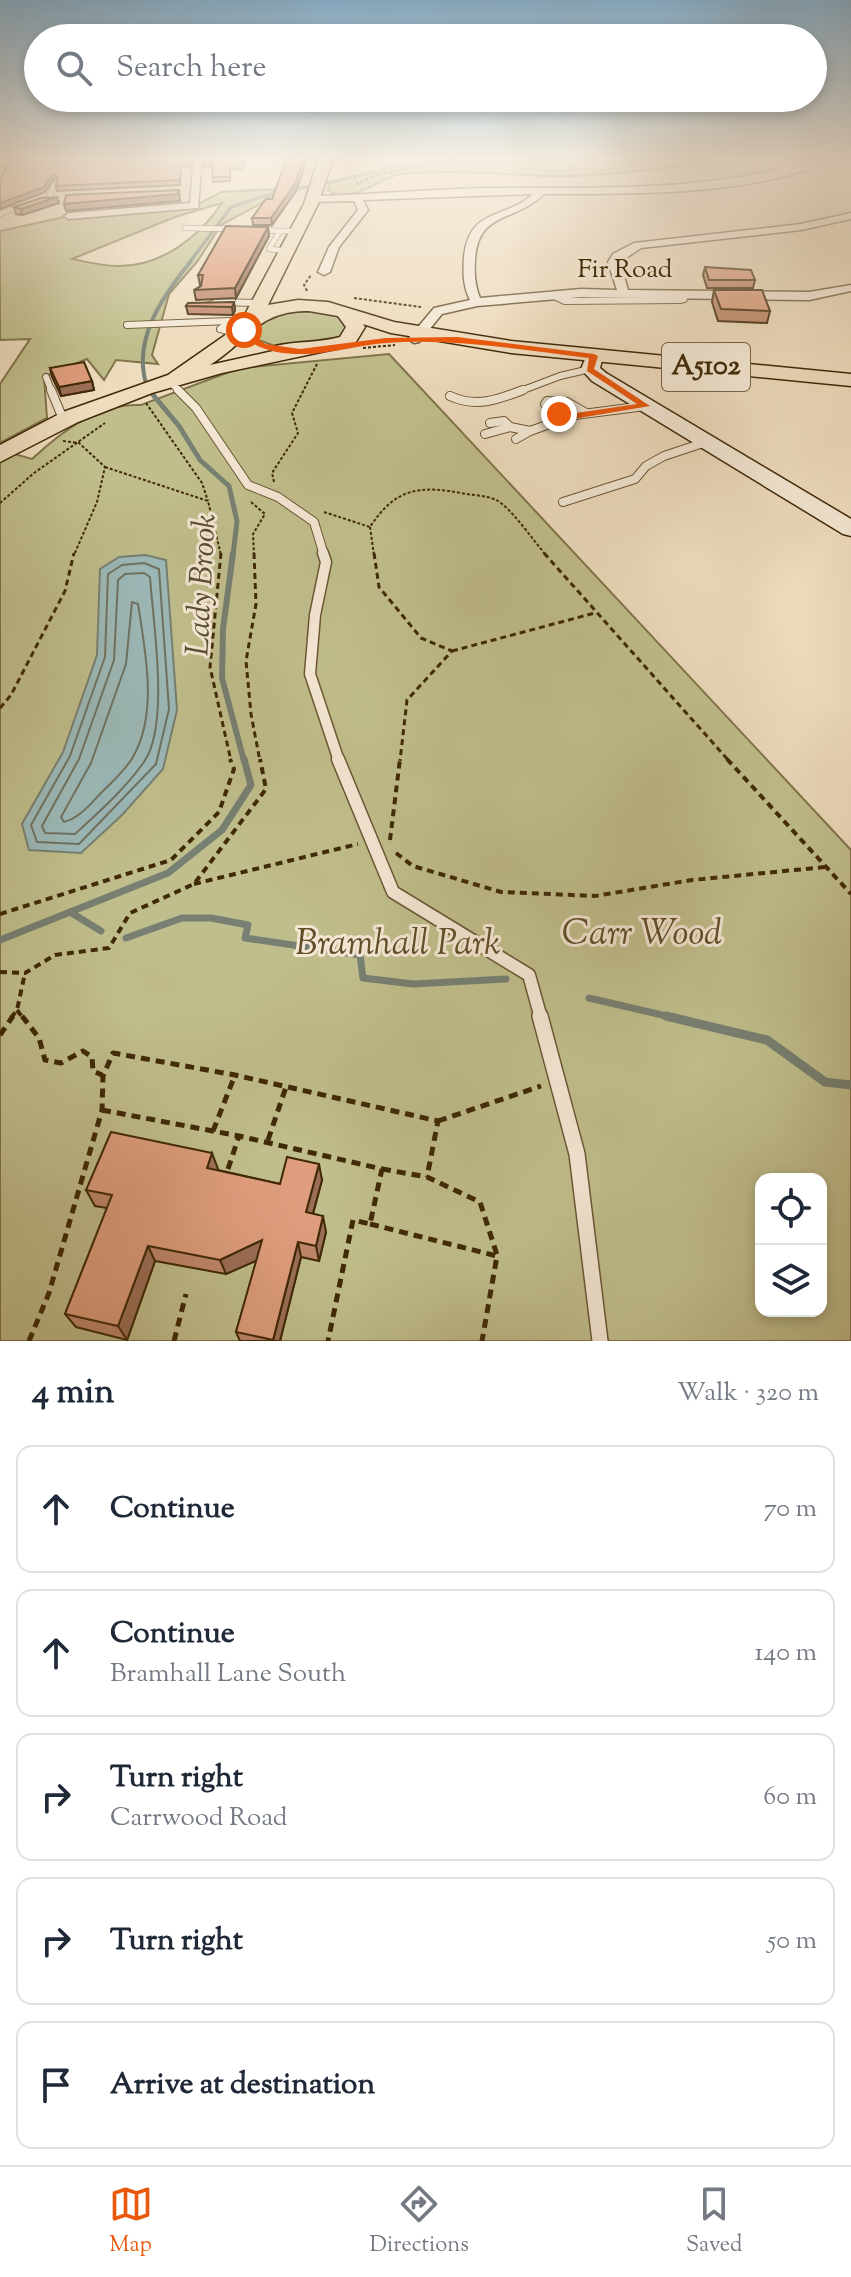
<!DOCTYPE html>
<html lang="en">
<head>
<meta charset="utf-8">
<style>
	:root { --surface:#fff; --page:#f6f6f7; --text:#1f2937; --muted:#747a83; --line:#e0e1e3; --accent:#ea580c }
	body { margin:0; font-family:"Sorts Mill Goudy",serif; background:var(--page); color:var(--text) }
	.controls { position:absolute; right:24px; bottom:24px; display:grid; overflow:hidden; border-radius:16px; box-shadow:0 4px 12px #0003 }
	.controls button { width:72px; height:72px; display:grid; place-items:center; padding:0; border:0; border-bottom:2px solid var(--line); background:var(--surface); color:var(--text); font:40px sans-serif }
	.stop { position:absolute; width:24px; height:24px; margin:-18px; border:6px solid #ea580c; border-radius:50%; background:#fff }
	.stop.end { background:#ea580c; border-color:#fff; box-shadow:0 2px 8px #0008 }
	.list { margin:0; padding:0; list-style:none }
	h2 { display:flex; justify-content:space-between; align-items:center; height:104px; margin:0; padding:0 32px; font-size:34px }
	h2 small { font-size:26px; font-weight:400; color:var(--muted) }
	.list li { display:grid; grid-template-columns:52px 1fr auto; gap:24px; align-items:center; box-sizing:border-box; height:128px; margin:0 16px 16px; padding:0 16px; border:2px solid var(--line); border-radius:16px }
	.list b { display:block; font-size:30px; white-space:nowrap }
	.list p { margin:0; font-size:26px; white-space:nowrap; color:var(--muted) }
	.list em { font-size:26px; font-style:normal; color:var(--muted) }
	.icon { flex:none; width:44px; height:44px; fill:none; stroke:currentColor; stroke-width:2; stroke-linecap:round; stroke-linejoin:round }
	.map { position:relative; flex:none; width:851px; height:1341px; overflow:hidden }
	.search { position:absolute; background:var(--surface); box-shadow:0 4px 12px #0003; left:24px; right:24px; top:24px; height:88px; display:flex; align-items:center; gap:20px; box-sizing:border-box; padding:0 28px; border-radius:44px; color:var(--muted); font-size:30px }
	.sheet { height:824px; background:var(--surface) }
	nav { display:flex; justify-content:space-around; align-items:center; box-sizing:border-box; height:112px; border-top:2px solid var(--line); background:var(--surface); font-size:22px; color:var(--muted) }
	nav a { display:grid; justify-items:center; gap:4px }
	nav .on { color:var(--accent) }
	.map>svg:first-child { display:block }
	.green { fill:#c0be8c; stroke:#80744a; stroke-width:2; fill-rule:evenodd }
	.water { fill:#9cbaba; stroke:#778072; stroke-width:2 }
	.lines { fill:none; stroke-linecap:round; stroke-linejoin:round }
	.shore { stroke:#6e7260; stroke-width:2 }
	.stream-far5 { stroke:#778072; stroke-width:3 }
	.stream-far4 { stroke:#778072; stroke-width:4 }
	.stream-far3 { stroke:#778072; stroke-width:5 }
	.stream-far2 { stroke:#778072; stroke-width:6 }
	.stream-far1 { stroke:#778072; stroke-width:7 }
	.stream { stroke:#778072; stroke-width:9 }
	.lane-far5-casing { stroke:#6c5635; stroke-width:6 }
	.lane-far4-casing { stroke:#6c5635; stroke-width:8 }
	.lane-far3-casing { stroke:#6c5635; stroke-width:10 }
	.lane-far2-casing { stroke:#6c5635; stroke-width:13 }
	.lane-far1-casing { stroke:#6c5635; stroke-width:15 }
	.lane-casing { stroke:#6c5635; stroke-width:18 }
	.street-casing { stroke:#6c5635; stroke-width:3 }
	.secondary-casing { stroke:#402907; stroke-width:3 }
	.primary-casing { stroke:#402907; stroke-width:3 }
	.path-far3 { stroke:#402907; stroke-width:2; stroke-dasharray:3 2; stroke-linecap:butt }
	.path-far2 { stroke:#402907; stroke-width:3; stroke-dasharray:6 4; stroke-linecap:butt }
	.path-far1 { stroke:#402907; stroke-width:4; stroke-dasharray:7 5; stroke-linecap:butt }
	.path { stroke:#402907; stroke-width:5; stroke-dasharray:9 6; stroke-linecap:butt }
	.lane-far5 { stroke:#f4e8d5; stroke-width:5 }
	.lane-far4 { stroke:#f4e8d5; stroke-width:6 }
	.lane-far3 { stroke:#f4e8d5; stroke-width:8 }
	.lane-far2 { stroke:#f4e8d5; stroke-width:10 }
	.lane-far1 { stroke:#f4e8d5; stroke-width:12 }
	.lane { stroke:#f4e8d5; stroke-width:15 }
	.street { fill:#f4e8d5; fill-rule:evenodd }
	.secondary { fill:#f4e8d5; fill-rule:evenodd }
	.primary { fill:#eedcbe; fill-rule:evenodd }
	.wall { fill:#bf876b; stroke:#402907; stroke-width:2 }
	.shaded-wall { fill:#9b6e57; stroke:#402907; stroke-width:2 }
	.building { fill:#de9d7c; stroke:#402907; stroke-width:2 }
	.route { fill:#ea580c }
	.labels { text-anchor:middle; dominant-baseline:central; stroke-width:6; stroke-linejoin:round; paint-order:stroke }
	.far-street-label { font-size:26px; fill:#402907; stroke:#f4e8d5 }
	.shield { fill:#f4e8d5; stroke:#766245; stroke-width:2 }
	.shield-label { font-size:28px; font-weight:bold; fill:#402907 }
	.water-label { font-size:32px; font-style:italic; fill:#574d34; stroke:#f4e8d5 }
	.near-park-label { font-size:36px; font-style:italic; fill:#604e28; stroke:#f4e8d5 }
</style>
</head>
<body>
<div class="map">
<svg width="851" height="1341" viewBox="0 0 851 1341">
	<rect width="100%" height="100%" fill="#eedcbe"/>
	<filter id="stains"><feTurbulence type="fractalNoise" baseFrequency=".0025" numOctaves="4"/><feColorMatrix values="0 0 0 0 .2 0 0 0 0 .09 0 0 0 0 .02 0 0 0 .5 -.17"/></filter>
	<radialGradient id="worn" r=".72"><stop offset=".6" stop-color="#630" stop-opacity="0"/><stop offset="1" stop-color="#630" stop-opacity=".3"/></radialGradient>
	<g class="green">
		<path d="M393 158H752C693 164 634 174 574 176 517 177 459 168 402 174 379 176 351 208 328 190L330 183 379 171Z"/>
		<path d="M277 189 262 203 221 225 197 262 169 294 152 355 158 364 116 360 104 380 87 359 44 377 47 418 0 443V384L30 339 0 340V231L69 216 195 206 221 192ZM222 203C199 237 161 267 117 266 102 266 87 262 72 259L175 217Z"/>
		<path d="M294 309C314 311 331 311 348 322L344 338 280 348 256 339 255 332 263 318Z"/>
		<path d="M389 354 851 850V1341H0V450L32 459C61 432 98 403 141 405L240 368ZM761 1179H821V1311H761Z"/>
	</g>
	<path class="water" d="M145 555 166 560 177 710 163 769 122 815 81 853 29 850 22 824 63 752 97 655 100 569 119 557Z"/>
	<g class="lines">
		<g class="shore">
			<path d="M144 563 159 569 169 709 156 764 79 844 37 842 31 825 70 756 105 657 108 574 122 565Z"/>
			<path d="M144 573 150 577C153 623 170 724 144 762 125 789 99 812 75 834L45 833 42 826 79 759 114 660 118 580 125 574Z"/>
			<path d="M132 602 138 604C145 650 158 712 134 755 127 769 113 781 102 792 91 803 80 818 64 822L61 817 91 763 126 664Z"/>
		</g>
		<g class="stream-far5">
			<path d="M291 190C340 181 387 168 436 158"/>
			<path d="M189 263 231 207 280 191"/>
		</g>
		<path class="stream-far4" d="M149 392C129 344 161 298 191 261"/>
		<path class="stream-far3" d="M149 390 179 426 200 460 229 486 237 521 233 555"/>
		<path class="stream-far2" d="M233 553 223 629 222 678 244 761"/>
		<g class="stream-far1">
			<path d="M70 912 101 931"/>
			<path d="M126 938 182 918H211L248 925 245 938 360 955 363 978 413 984 506 979"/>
			<path d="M0 940 168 873 222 830 251 785 244 759"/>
			<path d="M589 998 675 1018"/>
		</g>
		<path class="stream" d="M666 1016 767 1040 825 1082 851 1085"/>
		<defs>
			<g id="lane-far5">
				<path d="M49 198 54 184"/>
				<path d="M0 214 25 203"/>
				<path d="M185 228 234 229"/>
				<path d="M258 230 280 231"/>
				<path d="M288 251 269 249 280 231H298"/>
			</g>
			<g id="lane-far4">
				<path d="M552 295 565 301 680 300 684 299 682 294"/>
				<path d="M206 306 218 302 259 303"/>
				<path d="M127 325 230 321"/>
				<path d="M239 334 220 329 230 321H250"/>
				<path d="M46 377 52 392"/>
				<path d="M177 377 173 385 180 392"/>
				<path d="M518 392 560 376 590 369"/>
			</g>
			<g id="lane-far3">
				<path d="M51 390 63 419"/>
				<path d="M178 390 196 408 248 485 278 497 314 522 324 555"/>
				<path d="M450 396C476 408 497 400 523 390"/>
				<path d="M568 417 545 404 547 401 567 402 586 413"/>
				<path d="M490 423 504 421 510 427"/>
				<path d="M485 434 510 427 530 431 575 415 645 406"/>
				<path d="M516 439 530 431"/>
				<path d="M563 502 635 479 646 466 664 456 706 442"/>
			</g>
			<path id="lane-far2" d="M323 553 326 562 315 615 310 674 339 761"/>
			<path id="lane-far1" d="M338 759 393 892 529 975 541 1018"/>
			<path id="lane" d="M540 1016 577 1154 600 1341"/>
			<g id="street">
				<path d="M194 158H202L198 208 69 219 64 216 69 213 190 203Z"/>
				<path d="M211 158H328L329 160 325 163Z"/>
				<path d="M817 158H831C764 197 622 194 544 194 515 223 478 210 475 260 474 273 475 286 480 298L581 289 617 290 608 262 613 254 634 243 801 224 851 213V219L801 230 641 248 620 262 628 290 809 292 851 285V291L809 300 581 297 477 306 442 314 419 342 414 343 408 339 434 308 470 300C463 286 463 272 464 257 469 207 505 220 533 194L363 200 368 210 339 247 330 272 324 275 318 272 329 247 358 210 354 201 312 202 307 199 312 196C371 195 430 189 489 188 600 187 711 193 817 158Z"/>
			</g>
			<path id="secondary" d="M594 350 603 356 600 368 606 373 851 519V536L843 534 592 381 581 369 588 352Z"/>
			<path id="primary" d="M319 158H333L318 204 268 305 298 300 328 302 394 322 511 341 851 374V386L511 353 391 333 363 324 365 327 354 345 222 373 152 393 78 422 0 462V445L63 412 168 375 224 336 243 318 304 204ZM309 311 338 316 346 327 340 337C318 343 297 341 275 346L273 351 210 365C250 340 256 311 309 311Z"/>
		</defs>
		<use href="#lane-far5" class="lane-far5-casing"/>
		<use href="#lane-far4" class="lane-far4-casing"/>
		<use href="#lane-far3" class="lane-far3-casing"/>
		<use href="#lane-far2" class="lane-far2-casing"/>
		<use href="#lane-far1" class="lane-far1-casing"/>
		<use href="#lane" class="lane-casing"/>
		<use href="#street" class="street-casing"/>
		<use href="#secondary" class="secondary-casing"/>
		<use href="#primary" class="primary-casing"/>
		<g class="path-far3">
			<path d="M356 184 377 175 456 158"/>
			<path d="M307 291 304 285 311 275"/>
			<path d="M354 298 421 307"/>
			<path d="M363 348 395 345"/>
			<path d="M146 403 202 483 208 501"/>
			<path d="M63 441 79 443 105 467 97 502 74 555"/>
			<path d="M105 467 208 501 221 555"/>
			<path d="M274 482 272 473 298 433 292 413 317 364"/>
			<path d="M251 502 265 514 253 534 254 555"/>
			<path d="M0 503 34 473 105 423"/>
			<path d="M324 512 370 527C396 487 420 485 466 494 475 495 488 496 496 500 510 506 535 543 546 555"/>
			<path d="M370 527 374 555"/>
		</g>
		<g class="path-far2">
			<path d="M221 553 210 667 231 761"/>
			<path d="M254 553 256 604 246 661 251 714 260 761"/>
			<path d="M374 553 379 587 421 638 452 651 407 700 400 761"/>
			<path d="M544 553 729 761"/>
			<path d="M452 651 595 613"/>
			<path d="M0 708 11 695 65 591 74 553"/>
		</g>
		<g class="path-far1">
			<path d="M727 759 851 894"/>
			<path d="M390 840 400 759"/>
			<path d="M396 853 413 866 501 892 595 896 692 880 826 867"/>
			<path d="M194 884 358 844"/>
			<path d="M0 914 171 860 219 812 234 769 230 759"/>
			<path d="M0 972 25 973 55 955 109 948 130 913 194 884 266 789 260 759"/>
			<path d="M17 1010 23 1018"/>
			<path d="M11 1018 17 1010 25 973"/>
		</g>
		<g class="path">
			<path d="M22 1016 39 1038 45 1060 61 1063 83 1051 92 1057 93 1071 102 1075"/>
			<path d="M0 1035 13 1016"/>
			<path d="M102 1110 239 1136 382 1169 370 1224 353 1220 328 1341"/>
			<path d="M438 1121 541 1086"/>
			<path d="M213 1131 235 1075"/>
			<path d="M268 1140 286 1087"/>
			<path d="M228 1169 239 1136"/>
			<path d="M382 1169 427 1177 480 1202 497 1255"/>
			<path d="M370 1224 497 1256 482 1341"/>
			<path d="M29 1341 49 1293 102 1110 103 1076 113 1053 235 1075 438 1121 427 1177"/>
			<path d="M174 1341 186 1294"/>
		</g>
		<use href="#lane-far5" class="lane-far5"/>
		<use href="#lane-far4" class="lane-far4"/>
		<use href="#lane-far3" class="lane-far3"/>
		<use href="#lane-far2" class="lane-far2"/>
		<use href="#lane-far1" class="lane-far1"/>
		<use href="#lane" class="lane"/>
		<use href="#street" class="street"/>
		<use href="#secondary" class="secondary"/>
		<use href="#primary" class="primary"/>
	</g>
	<g class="wall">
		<path d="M0 158H193L190 167H181L180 185 57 191 56 186 57 181 54 179 45 192 0 209V180L7 168 0 167Z"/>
		<path d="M204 158H246V163L242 169H230V181L213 182V167H204Z"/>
		<path d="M305 165 296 191 272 225H253L252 218 272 199Z"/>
		<path d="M57 197 59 203 22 215 16 214 14 207Z"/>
		<path d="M268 227 269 236 236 298 196 300 194 290 201 286 202 285H200L198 275Z"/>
		<path d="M705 267 755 280 753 288H707L703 275Z"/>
		<path d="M714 290 770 311 767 323 718 321 712 302Z"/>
		<path d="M234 302 235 310 233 315 188 314 186 306Z"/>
		<path d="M50 368 92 381 94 390 61 396 52 377Z"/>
		<path d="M218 1170 280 1184 322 1180 313 1214 326 1232 319 1261 301 1257 280 1341H240L236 1332 257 1260 226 1274 155 1261 127 1340 76 1327 65 1314 107 1208 95 1206 86 1190Z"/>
	</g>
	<g class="shaded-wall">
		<path d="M304 159 305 165 296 191 272 225 271 218Z"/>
		<path d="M53 174 54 179 45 192 0 209V203Z"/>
		<path d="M179 190 180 201 66 211 64 204Z"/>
		<path d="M57 197 59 203 22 215 21 209Z"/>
		<path d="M268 227 269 236 236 298 235 288Z"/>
		<path d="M234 302 235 310 233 315 232 307Z"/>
		<path d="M92 381 94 390 61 396 59 387Z"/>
		<path d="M212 1153 218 1169 213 1184 207 1168Z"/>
		<path d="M319 1164 322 1180 309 1228 306 1212Z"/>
		<path d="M323 1216 326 1232 319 1261 316 1246Z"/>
		<path d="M262 1240 267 1256 226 1274 220 1260Z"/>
		<path d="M298 1242 301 1257 280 1341H273Z"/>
		<path d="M148 1246 155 1261 127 1340 118 1326Z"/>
	</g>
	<g class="building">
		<path d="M0 158H191L189 162H181L180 180 56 186 58 178 53 174 44 187 0 203V180L9 163H0Z"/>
		<path d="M204 158H246L242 165H230V177H212L213 163H204Z"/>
		<path d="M287 158 304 159 295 184 271 218H252L266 199H272Z"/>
		<path d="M179 190 178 194 64 204 66 195Z"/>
		<path d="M57 197 21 209 14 207 41 198Z"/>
		<path d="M226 226 268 227 235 288 194 290 201 286 203 275H198Z"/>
		<path d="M705 267 751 270 755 280H709Z"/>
		<path d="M714 290H762L770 311 721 309Z"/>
		<path d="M234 302 232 307 186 306 188 303Z"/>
		<path d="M84 362 92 381 59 387 50 368Z"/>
		<path d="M111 1132 212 1153 207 1168 280 1184 287 1157 319 1164 306 1212 323 1216 316 1246 298 1242 273 1340 236 1332 262 1240 220 1260 148 1246 118 1326 65 1314 112 1195 86 1190Z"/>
	</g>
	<linearGradient id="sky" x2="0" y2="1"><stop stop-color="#89b6d6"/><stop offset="0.46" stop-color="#f7efe2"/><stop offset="1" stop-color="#f7efe2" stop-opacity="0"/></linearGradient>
	<rect width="851" height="346" fill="url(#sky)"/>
	<path class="route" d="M244 328 265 344 300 349 386 338 457 337 594 354 598 356 594 369 650 406 568 420 556 416 559 412 569 414 637 404 587 371 589 358C521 350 454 338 386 343 358 345 328 355 300 354 279 354 250 349 240 330Z"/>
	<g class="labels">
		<g class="far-street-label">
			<text x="625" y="270">Fir Road</text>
		</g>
		<rect class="shield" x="662" y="343" width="88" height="48" rx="6"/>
		<g class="shield-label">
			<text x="706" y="367">A5102</text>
		</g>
		<g class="water-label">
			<text transform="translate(203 585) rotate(-87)">Lady Brook</text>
		</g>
		<g class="near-park-label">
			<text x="642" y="935">Carr Wood</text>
			<text x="398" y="945">Bramhall Park</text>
		</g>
	</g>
	<rect width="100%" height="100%" filter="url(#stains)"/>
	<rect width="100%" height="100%" fill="url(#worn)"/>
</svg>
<div class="controls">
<button><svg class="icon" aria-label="locate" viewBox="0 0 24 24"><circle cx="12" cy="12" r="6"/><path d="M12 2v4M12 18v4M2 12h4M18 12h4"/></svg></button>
<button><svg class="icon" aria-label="layers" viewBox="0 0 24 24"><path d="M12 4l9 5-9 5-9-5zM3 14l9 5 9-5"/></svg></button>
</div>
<div class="stop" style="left:244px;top:330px"></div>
<div class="stop end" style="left:559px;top:414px"></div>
<div class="search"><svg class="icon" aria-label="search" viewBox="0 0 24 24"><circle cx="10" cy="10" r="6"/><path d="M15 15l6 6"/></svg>Search here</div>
</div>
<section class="sheet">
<h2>4 min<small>Walk · 320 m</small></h2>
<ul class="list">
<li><svg class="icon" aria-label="ahead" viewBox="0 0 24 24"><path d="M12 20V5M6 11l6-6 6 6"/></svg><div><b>Continue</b></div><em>70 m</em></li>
<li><svg class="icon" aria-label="ahead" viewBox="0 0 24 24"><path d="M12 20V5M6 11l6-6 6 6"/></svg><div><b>Continue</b><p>Bramhall Lane South</p></div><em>140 m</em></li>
<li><svg class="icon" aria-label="right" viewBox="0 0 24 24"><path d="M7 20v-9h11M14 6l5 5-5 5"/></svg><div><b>Turn right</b><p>Carrwood Road</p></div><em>60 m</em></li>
<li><svg class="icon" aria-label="right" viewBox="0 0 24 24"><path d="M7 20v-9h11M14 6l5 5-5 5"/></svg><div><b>Turn right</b></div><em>50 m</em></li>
<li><svg class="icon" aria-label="arrive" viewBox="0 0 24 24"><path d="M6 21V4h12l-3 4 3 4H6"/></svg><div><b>Arrive at destination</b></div></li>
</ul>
</section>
<nav>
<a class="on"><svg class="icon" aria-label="map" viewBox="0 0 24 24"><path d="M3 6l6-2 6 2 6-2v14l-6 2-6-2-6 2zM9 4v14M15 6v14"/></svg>Map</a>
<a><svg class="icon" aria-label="directions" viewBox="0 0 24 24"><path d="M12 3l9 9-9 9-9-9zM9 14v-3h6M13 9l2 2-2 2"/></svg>Directions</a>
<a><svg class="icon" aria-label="saved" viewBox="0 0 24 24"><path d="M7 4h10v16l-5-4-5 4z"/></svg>Saved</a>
</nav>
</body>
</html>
